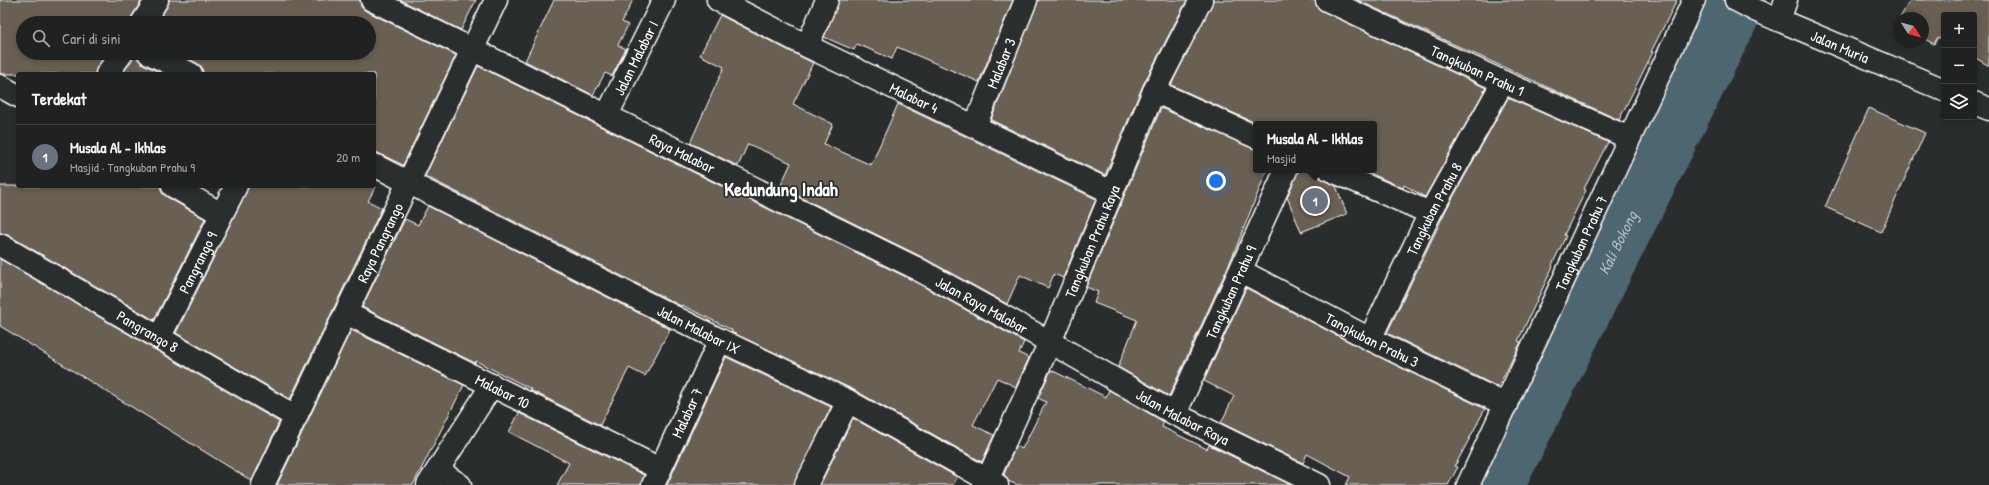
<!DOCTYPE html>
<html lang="id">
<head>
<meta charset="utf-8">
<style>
	:root { --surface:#202222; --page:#282a2a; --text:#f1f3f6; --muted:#a2a4a5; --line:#3d3f40; --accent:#db2777 }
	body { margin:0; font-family:"Patrick Hand",sans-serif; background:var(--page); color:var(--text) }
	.controls { position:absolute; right:12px; top:12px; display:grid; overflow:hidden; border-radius:4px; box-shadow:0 2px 6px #0003 }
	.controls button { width:36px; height:36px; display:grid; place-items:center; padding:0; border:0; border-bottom:1px solid var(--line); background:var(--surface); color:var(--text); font:20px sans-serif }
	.compass { position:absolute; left:1893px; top:12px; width:36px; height:36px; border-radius:50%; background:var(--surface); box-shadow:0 2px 6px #0003; rotate:127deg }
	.you { position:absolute; left:1216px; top:181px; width:14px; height:14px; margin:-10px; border:3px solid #fff; border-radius:50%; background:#1a73e8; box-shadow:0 0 0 6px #1a73e833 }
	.badge { display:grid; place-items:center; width:26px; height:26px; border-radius:50%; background:var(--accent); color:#fff; font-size:13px; font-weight:700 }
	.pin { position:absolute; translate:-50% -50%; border:2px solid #fff; box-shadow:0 1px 4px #0006 }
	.popup { position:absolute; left:1253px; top:121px; width:124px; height:52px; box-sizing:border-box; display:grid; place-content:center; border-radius:4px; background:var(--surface); filter:drop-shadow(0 1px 3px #0005); font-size:13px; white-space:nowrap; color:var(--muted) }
	.popup b { font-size:15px; color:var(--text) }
	.popup::after { content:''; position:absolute; left:50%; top:100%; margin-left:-8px; border:8px solid transparent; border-top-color:var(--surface) }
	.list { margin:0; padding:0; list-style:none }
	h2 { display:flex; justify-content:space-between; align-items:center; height:52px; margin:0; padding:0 16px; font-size:17px }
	h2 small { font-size:13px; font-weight:400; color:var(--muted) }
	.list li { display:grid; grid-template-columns:26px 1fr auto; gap:12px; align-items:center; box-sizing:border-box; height:64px; padding:0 16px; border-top:1px solid var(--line) }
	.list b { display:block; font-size:15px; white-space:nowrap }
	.list p { margin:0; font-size:13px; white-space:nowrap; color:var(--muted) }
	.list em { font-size:13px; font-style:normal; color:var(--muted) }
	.icon { flex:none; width:22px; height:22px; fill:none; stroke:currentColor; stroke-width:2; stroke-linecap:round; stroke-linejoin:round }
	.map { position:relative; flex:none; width:1989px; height:485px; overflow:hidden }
	.search { position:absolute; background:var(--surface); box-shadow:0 2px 6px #0003; left:16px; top:16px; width:360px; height:44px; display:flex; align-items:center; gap:10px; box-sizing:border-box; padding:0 14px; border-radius:22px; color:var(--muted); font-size:15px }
	.panel { position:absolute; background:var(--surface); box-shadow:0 2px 6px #0003; left:16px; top:72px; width:360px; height:116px; border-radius:4px }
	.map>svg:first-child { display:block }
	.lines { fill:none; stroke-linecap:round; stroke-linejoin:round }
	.river { stroke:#4d6672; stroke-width:56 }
	.building { fill:#6b5f52; stroke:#fff }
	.minor-casing { stroke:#fff; stroke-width:25 }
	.tertiary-casing { stroke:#fff; stroke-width:25 }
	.minor { stroke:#2a2d2e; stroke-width:22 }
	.tertiary { stroke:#2a2d2e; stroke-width:22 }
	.labels { text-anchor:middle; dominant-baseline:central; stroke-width:3.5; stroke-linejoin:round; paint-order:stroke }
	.street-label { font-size:15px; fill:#fff; stroke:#2a2d2e }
	.water-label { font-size:16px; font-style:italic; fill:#afbac0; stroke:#2a2d2e }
	.district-label { font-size:19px; font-weight:bold; fill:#fff; stroke:#2a2d2e }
</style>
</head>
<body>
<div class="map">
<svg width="1989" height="485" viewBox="0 0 1989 485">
	<rect width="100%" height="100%" fill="#2a2d2e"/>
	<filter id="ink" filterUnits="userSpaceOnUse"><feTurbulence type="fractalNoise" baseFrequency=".025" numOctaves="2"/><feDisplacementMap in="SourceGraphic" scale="8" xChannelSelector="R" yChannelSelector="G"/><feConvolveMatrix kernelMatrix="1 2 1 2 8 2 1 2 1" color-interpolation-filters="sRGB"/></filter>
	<g filter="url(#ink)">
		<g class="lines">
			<path class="river" id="s1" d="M1496 485 1739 0"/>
		</g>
		<g class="building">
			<path d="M0 0H142L132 16 130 23H23V53H107L97 67 95 74H0Z"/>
			<path d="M169 0H360L361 7 366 11 456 55 403 165 374 151V74H203L202 67 197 63 177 53H369V23H157L167 7Z"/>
			<path d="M400 0H476L461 30Z"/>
			<path d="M554 0H633L622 22 628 25 618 45 626 49 612 76 605 73 593 95 525 61Z"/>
			<path d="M839 0H1013L979 82 897 47 892 59 857 44 854 50 824 37Z"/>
			<path d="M1038 0H1187L1143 85 1105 175 991 120Z"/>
			<path d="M1213 0H1315L1317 7 1322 11 1486 88 1425 197 1404 185 1403 188 1363 170H1374V124H1258L1171 85Z"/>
			<path d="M1357 0H1677L1651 52H1653L1619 120Z"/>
			<path d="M1910 0H1989V66L1974 57V15H1944V41L1938 37 1934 44 1923 38V18H1900Z"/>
			<path d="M720 15 813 63 793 104 833 124 824 144 871 165 898 104 1096 199 1063 278 1054 274 1048 288 1020 275 1007 304 920 256 780 187 791 163 748 144 738 166 690 143 724 67 700 55Z"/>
			<path d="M134 53H137L138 60 143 64 163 74H122L132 60Z"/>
			<path d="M478 66 908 278 1024 342 1019 353 1029 358 1016 387 997 378 973 425 994 435 982 462 854 390 731 332 732 330 682 305 681 306 425 176Z"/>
			<path d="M1508 98 1608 142 1584 189 1586 190 1564 235 1566 236 1552 265 1553 266 1518 341 1521 342 1498 387 1387 333 1446 210Z"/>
			<path d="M1161 108 1256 149V170H1267L1231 260 1169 396 1118 367 1137 320 1094 303 1098 292 1086 287Z"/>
			<path d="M1869 108 1925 133 1881 232 1825 207Z"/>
			<path d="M1298 170H1318L1320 178 1336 186 1347 214 1301 232 1287 197Z"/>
			<path d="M0 186H160L162 193 167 197 205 219 154 320 6 234 0 233Z"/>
			<path d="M249 186H376L368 201 382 208 290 399 176 333Z"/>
			<path d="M428 206 670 329 645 376 629 368 600 425 530 390 531 389 476 361 475 363 362 307 405 219 418 225Z"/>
			<path d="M0 259 279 422 252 481 0 326Z"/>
			<path d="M1246 288 1365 350 1485 409 1455 466 1458 467 1448 485H1346L1350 477 1307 454 1303 463 1221 423 1234 396 1204 381Z"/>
			<path d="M351 330 464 385 413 485H277Z"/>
			<path d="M726 357 831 407 794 485H667Z"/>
			<path d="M1051 370 1106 397 1109 390 1164 422 1162 427 1207 449 1209 445 1291 485H1017L1008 481 1004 474 1016 446 1022 449 1046 402 1038 398Z"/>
			<path d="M519 413 644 475 641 485H557L569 463 509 432Z"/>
			<path d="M853 418 957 477 953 485H820Z"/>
		</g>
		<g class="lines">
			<defs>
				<g id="minor">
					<path id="s2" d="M372 0 914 267 1050 342 1175 414 1319 485"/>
					<path id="s3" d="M718 0 807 46 1111 192"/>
					<path id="s4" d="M1327 0 1503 82 1629 138"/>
					<path d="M1779 20 1786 0"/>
					<path d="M142 23 157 0"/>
					<path d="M807 46 827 0"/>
					<path d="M149 53 191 74"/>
					<path d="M107 74 122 53"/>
					<path d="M0 86 18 96"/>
					<path d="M1154 91 1256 137"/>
					<path id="s5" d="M607 115 664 0"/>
					<path id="s6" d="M975 126 1026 0"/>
					<path id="s7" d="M374 165 720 340 848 401 997 485"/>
					<path d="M1330 170 1430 213"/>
					<path d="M173 186 221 214"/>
					<path id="s8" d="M0 245 296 417"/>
					<path id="s9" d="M1241 271 1370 339 1506 405"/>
					<path id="s10" d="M346 313 660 469"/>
					<path id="s11" d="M159 338 236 186"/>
					<path id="s12" d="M1370 339 1430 213 1503 82"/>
					<path id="s13" d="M1175 414 1286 170"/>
					<path d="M438 470 460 485"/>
					<path id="s14" d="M263 485 496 0"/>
					<path d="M428 485 492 385"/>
					<path id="s15" d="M653 485 720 340"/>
					<path d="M806 485 848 401"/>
					<path id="s16" d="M985 485 1050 342 1154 91 1201 0"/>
					<path id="s17" d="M1468 485 1694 0"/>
				</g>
				<g id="tertiary">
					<path id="s18" d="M1736 0 1755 10 1944 90"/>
					<path d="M1974 103 1989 109"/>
				</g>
			</defs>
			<use href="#minor" class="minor-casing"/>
			<use href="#tertiary" class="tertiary-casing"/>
			<use href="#minor" class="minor"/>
			<use href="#tertiary" class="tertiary"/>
		</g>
	</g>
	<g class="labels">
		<g class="street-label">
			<text stroke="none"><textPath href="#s18" startOffset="114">Jalan Muria</textPath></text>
			<text stroke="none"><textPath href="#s5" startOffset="64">Jalan Malabar I</textPath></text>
			<text stroke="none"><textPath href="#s6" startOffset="68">Malabar 3</textPath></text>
			<text stroke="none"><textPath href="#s4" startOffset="166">Tangkuban Prahu 1</textPath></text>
			<text stroke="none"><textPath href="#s3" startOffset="219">Malabar 4</textPath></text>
			<text stroke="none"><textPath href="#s2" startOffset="346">Raya Malabar</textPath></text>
			<text stroke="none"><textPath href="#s12" startOffset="145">Tangkuban Prahu 8</textPath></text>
			<text stroke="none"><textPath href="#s16" startOffset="266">Tangkuban Prahu Raya</textPath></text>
			<text stroke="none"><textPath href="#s14" startOffset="269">Raya Pangrango</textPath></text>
			<text stroke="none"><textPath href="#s17" startOffset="267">Tangkuban Prahu 7</textPath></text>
			<text stroke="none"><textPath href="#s11" startOffset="85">Pangrango 9</textPath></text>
			<text stroke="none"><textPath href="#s13" startOffset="134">Tangkuban Prahu 9</textPath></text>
			<text stroke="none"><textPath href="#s2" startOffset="682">Jalan Raya Malabar</textPath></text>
			<text stroke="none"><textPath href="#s7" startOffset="364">Jalan Malabar IX</textPath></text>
			<text stroke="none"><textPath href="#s8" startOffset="171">Pangrango 8</textPath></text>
			<text stroke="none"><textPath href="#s9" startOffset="148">Tangkuban Prahu 3</textPath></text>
			<text stroke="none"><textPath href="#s10" startOffset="175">Malabar 10</textPath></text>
			<text stroke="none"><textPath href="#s15" startOffset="80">Malabar 7</textPath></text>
			<text stroke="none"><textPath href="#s2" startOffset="912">Jalan Malabar Raya</textPath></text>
		</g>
		<g class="water-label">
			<text stroke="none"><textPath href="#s1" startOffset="271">Kali Bokong</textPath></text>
		</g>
		<g class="district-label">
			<text x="781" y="189">Kedundung Indah</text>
		</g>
	</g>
</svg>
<div class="controls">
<button>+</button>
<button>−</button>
<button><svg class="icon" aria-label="layers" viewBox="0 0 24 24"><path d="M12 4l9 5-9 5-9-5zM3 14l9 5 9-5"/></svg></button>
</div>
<svg class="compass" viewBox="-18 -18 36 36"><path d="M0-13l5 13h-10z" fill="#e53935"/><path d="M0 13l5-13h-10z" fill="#a2a4a5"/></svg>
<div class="you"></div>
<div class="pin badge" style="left:1315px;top:201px;background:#6b7280">1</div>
<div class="popup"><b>Musala Al - Ikhlas</b>Masjid</div>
<div class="search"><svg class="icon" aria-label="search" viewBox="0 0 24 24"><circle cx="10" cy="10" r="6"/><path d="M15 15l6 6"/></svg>Cari di sini</div>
<section class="panel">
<h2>Terdekat<small></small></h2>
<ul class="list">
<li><span class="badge" style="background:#6b7280">1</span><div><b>Musala Al - Ikhlas</b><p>Masjid · Tangkuban Prahu 9</p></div><em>20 m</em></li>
</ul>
</section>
</div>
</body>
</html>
